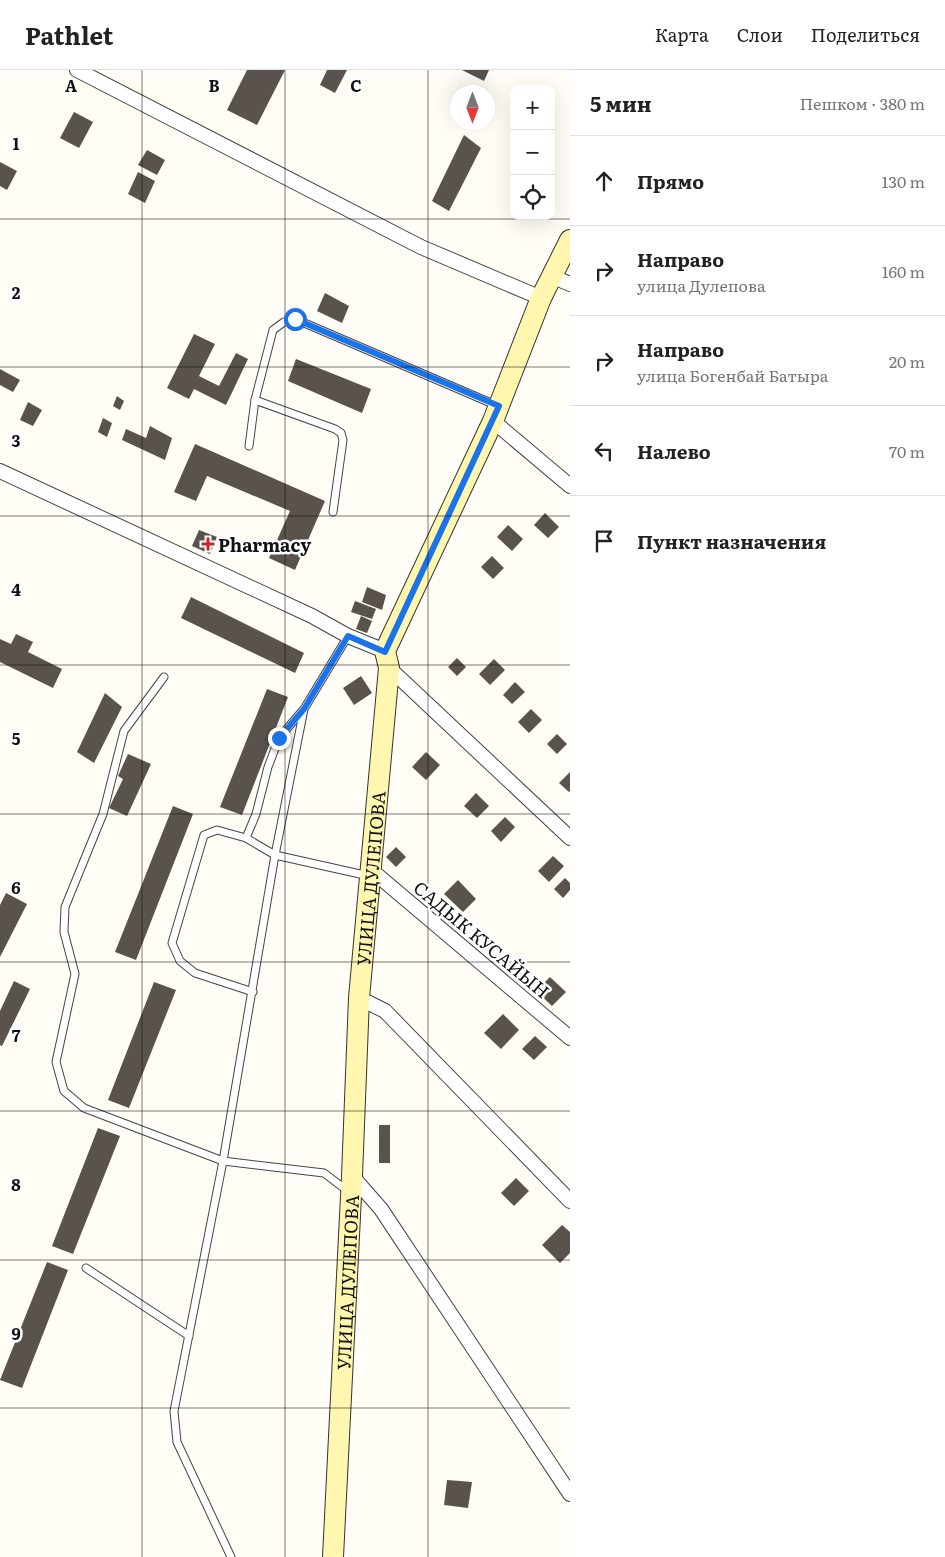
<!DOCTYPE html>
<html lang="ru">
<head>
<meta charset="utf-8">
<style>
	:root { --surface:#fff; --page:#f6f6f6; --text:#222; --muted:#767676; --line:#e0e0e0 }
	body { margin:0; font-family:Literata,serif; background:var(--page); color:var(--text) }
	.controls { position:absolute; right:15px; top:15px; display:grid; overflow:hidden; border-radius:10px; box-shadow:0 5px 20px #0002 }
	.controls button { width:45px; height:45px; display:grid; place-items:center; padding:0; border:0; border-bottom:1px solid var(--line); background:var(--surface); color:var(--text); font:25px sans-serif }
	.compass { position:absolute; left:450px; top:15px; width:45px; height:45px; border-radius:50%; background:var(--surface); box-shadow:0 5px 20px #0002; rotate:180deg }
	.stop { position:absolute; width:15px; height:15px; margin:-11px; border:4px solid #1a73e8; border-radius:50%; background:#fff }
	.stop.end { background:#1a73e8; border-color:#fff; box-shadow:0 1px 5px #0008 }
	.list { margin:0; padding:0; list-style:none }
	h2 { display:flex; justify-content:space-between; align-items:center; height:65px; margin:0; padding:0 20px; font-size:21px }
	h2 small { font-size:16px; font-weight:400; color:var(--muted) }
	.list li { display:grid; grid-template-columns:32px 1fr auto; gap:15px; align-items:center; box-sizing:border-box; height:90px; padding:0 20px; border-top:1px solid var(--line) }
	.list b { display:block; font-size:19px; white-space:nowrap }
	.list p { margin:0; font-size:16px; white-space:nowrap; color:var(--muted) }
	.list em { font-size:16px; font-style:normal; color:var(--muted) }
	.icon { flex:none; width:28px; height:28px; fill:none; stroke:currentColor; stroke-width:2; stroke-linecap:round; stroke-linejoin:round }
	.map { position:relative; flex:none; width:570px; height:1487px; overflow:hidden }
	header { display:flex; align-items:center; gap:30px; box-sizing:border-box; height:70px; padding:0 25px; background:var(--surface); border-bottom:1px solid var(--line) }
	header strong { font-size:24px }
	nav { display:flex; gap:28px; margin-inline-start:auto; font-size:18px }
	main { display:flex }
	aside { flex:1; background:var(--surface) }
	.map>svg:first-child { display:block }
	.building { fill:#5a524d }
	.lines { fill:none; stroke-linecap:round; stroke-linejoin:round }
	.lane-casing { stroke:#444; stroke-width:9 }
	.street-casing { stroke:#444; stroke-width:16 }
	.secondary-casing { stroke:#333; stroke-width:22 }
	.lane { stroke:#fff; stroke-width:7 }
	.street { stroke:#fff; stroke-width:14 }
	.secondary { stroke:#fff6b0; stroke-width:20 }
	.route { stroke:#1a73e8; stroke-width:6 }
	.grid { fill:none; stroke:#111; stroke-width:1; stroke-opacity:0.55 }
	.poi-dot { fill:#c4262e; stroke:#fff; stroke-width:2 }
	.labels { text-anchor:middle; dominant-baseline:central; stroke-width:5; stroke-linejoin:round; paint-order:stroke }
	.poi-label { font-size:18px; font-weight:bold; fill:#111; stroke:#fff; text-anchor:start }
	.street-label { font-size:18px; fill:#111; stroke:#fff }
	.grid-label { font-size:16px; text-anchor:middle; font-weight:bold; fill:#111; stroke:#fff; stroke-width:5; stroke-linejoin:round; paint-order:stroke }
</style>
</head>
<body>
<header>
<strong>Pathlet</strong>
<nav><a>Карта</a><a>Слои</a><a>Поделиться</a></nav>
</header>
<main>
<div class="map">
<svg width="570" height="1487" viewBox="0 0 570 1487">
	<rect width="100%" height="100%" fill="#fffdf5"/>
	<g class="building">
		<path d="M247 0H285L257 55 227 40Z"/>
		<path d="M327 0H347L335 23 320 15Z"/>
		<path d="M462 0H489L484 11Z"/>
		<path d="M74 42 93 52 79 78 60 68Z"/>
		<path d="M464 65 481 78 449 141 432 131Z"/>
		<path d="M147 80 165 90 157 105 138 95Z"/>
		<path d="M0 92 17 101 7 120 0 116Z"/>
		<path d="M138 102 155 111 145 133 128 124Z"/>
		<path d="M325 223 349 236 342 253 317 241Z"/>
		<path d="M194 264 215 274 199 306 219 316 236 283 248 289 226 335 194 319 189 329 167 318Z"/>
		<path d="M296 289 371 319 362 343 288 311Z"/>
		<path d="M0 299 20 310 13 322 0 315Z"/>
		<path d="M117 326 124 331 120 340 113 336Z"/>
		<path d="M28 332 42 340 33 356 20 350Z"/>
		<path d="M103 348 112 353 107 367 98 362Z"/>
		<path d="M150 356 172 368 165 390 122 370 126 359 146 368Z"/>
		<path d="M195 374 325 431 295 500 269 488 290 441 207 406 196 431 174 422Z"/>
		<path d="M545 443 559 457 548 468 534 455Z"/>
		<path d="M508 455 523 469 512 481 497 467Z"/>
		<path d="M199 460 217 467 210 484 192 476Z"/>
		<path d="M492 486 504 498 493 509 481 497Z"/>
		<path d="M367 517 386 525 382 540 362 532Z"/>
		<path d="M191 527 304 583 295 603 181 548Z"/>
		<path d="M355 531 376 539 372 549 351 542Z"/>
		<path d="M361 546 372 551 367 563 356 559Z"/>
		<path d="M16 564 33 572 28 582 62 599 53 618 0 592V569L11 574Z"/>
		<path d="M457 588 466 597 457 606 448 597Z"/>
		<path d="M494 589 505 600 490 615 479 604Z"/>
		<path d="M361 606 372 623 354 635 343 618Z"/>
		<path d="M515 612 525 622 512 634 503 625Z"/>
		<path d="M267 619 288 627 242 745 220 737Z"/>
		<path d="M105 623 122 637 94 693 77 682Z"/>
		<path d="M531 639 542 650 529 663 518 652Z"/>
		<path d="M557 664 567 674 557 684 547 674Z"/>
		<path d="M426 682 440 695 426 710 412 697Z"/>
		<path d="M128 684 151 694 127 746 109 738 123 709 118 706Z"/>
		<path d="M570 702V721L569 722 559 713Z"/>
		<path d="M476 723 489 736 477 748 464 736Z"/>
		<path d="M173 736 193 744 136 890 115 882Z"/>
		<path d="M505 747 515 757 501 772 491 761Z"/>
		<path d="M396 777 406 787 396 797 386 787Z"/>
		<path d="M553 786 564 796 549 812 538 801Z"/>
		<path d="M565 808 570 813V820L563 828 554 819Z"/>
		<path d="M458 810 476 829 463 842 444 824Z"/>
		<path d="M6 823 27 834 0 887V835Z"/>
		<path d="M550 907 566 922 552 936 536 921Z"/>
		<path d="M14 911 30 919 2 976 0 975V941Z"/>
		<path d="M154 912 176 920 129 1038 108 1030Z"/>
		<path d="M503 944 519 960 501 979 484 963Z"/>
		<path d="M535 966 547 977 534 990 522 979Z"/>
		<rect x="379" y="1055" width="11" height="38"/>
		<path d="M98 1058 120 1066 73 1184 52 1176Z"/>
		<path d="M516 1108 529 1121 514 1136 501 1123Z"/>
		<path d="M562 1155 570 1162V1183L560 1193 542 1175Z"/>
		<path d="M47 1192 68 1200 22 1318 0 1310Z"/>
		<path d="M447 1410 472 1412 468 1438 444 1435Z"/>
	</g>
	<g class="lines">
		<defs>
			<g id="lane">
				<path d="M255 330 335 359 341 363 343 370 333 442"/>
				<path d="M249 376 255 330 273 260 284 252 295 249 498 336"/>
				<path d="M164 607 124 661 103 744 65 837 64 862 75 904 56 992 64 1021 84 1038 223 1091 324 1103 349 1122"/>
				<path d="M246 768 256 744 268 697 279 668 303 640"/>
				<path d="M253 922 195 903 180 891 172 873 204 765 217 760 246 768 275 785 369 806"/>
				<path d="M86 1198 189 1266"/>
				<path d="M231 1487 177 1372 174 1341 223 1091 275 785 304 639 348 566"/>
			</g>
			<g id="street">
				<path d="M77 0 421 177 541 228"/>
				<path d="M551 206 570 214"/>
				<path d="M493 351 570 416"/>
				<path d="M0 401 312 546 348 566 385 581"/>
				<path d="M389 598 570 768"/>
				<path d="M370 799 570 968"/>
				<path d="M359 928 385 941 570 1131"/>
				<path d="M352 1106 381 1139 570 1424"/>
			</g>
			<g id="secondary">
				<path id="s1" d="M333 1487 352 1106 359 928 389 598 385 581 493 351 541 228 570 170"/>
			</g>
		</defs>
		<use href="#lane" class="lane-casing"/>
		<use href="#street" class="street-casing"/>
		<use href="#secondary" class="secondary-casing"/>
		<use href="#lane" class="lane"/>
		<use href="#street" class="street"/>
		<use href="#secondary" class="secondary"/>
	</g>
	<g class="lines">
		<path class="route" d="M279 668 304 639 348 566 385 582 499 336 295 249"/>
	</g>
	<path class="grid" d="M142 0V1487M285 0V1487M428 0V1487M0 149H570M0 297H570M0 446H570M0 595H570M0 744H570M0 892H570M0 1041H570M0 1190H570M0 1338H570"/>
	<path class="poi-dot" d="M205.5 466.5h5v5h5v5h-5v5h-5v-5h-5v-5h5z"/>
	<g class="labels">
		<g class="poi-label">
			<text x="218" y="474">Pharmacy</text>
		</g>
		<g class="street-label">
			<text stroke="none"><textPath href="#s1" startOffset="680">УЛИЦА ДУЛЕПОВА</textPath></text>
			<text transform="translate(482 869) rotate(40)">САДЫК КУСАЙЫН</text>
			<text stroke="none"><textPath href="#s1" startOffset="275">УЛИЦА ДУЛЕПОВА</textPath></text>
		</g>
	</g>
	<g class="grid-label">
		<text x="71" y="22">A</text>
		<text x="214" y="22">B</text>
		<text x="356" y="22">C</text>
		<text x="16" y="80">1</text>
		<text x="16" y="229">2</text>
		<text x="16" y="377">3</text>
		<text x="16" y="526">4</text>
		<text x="16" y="675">5</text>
		<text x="16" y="824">6</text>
		<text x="16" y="972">7</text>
		<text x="16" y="1121">8</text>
		<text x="16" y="1270">9</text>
	</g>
</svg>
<div class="controls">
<button>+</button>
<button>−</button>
<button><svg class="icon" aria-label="locate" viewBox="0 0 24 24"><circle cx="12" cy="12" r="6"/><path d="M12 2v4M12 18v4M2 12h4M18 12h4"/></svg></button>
</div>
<svg class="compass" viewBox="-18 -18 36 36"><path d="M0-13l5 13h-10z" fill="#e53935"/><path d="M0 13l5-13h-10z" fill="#767676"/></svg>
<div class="stop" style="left:295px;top:249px"></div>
<div class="stop end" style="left:279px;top:668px"></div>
</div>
<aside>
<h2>5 мин<small>Пешком · 380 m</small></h2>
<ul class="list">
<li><svg class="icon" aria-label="ahead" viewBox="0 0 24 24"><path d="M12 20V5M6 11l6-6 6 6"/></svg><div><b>Прямо</b></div><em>130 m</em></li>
<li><svg class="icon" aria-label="right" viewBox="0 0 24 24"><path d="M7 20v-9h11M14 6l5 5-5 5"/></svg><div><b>Направо</b><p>улица Дулепова</p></div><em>160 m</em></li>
<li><svg class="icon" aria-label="right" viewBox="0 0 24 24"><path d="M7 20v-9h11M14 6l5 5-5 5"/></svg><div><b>Направо</b><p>улица Богенбай Батыра</p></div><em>20 m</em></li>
<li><svg class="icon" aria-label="left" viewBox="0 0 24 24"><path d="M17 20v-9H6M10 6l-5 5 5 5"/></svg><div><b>Налево</b></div><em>70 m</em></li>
<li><svg class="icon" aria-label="arrive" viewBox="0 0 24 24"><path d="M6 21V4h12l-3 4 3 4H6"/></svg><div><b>Пункт назначения</b></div></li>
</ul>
</aside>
</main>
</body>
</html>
